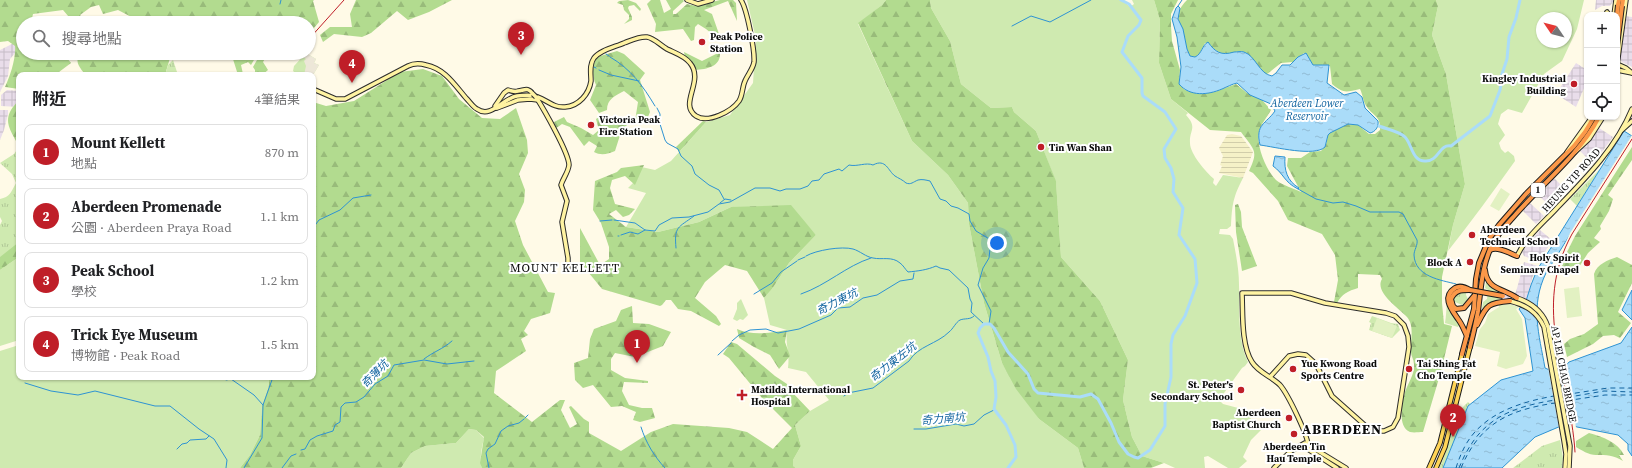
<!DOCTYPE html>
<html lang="zh-TW">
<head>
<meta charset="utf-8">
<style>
	:root { --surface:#fff; --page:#f6f6f6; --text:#202124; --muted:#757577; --line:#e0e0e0; --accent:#bf1e28 }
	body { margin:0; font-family:"Source Serif 4","Noto Sans TC",serif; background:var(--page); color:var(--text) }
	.controls { position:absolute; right:12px; top:12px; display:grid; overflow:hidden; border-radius:8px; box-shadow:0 1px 3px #0004 }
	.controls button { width:36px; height:36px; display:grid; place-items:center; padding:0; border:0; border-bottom:1px solid var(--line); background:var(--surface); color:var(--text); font:20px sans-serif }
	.compass { position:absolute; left:1536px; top:12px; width:36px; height:36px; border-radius:50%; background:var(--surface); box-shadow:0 1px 3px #0004; rotate:305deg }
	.you { position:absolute; left:997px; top:243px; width:14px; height:14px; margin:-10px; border:3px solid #fff; border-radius:50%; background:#1a73e8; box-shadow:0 0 0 6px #1a73e833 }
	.badge { display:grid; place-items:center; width:26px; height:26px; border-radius:50%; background:var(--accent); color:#fff; font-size:13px; font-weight:700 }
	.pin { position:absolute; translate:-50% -33px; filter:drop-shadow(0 1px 2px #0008) }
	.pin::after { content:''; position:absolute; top:21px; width:14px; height:12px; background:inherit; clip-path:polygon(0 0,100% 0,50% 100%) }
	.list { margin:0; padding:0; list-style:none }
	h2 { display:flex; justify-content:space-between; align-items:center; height:52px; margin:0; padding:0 16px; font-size:17px }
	h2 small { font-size:13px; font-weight:400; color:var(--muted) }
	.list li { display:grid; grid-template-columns:26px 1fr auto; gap:12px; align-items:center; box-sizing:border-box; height:56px; margin:0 8px 8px; padding:0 8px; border:1px solid var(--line); border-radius:8px }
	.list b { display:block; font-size:15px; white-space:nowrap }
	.list p { margin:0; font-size:13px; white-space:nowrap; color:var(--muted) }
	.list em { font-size:13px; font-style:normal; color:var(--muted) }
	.icon { flex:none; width:22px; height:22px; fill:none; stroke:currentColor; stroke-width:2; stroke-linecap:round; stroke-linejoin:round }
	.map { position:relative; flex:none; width:1632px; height:468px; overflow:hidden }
	.search { position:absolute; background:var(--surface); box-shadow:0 1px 3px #0004; left:16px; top:16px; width:300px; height:44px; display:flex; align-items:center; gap:10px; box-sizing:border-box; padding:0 14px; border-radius:22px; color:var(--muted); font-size:15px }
	.panel { position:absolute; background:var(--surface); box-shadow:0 1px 3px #0004; left:16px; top:72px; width:300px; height:308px; border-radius:8px }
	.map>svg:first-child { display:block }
	.industrial { fill:url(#industrial-grid) }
	.farmland { fill:url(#farmland-rules) }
	.grass { fill:#cfeab0; fill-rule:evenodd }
	.forest { fill:url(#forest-firs) }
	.park { fill:url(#park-tufts) }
	.pitch { fill:#e2f1c2 }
	.plaza { fill:#ede7d8 }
	.water { fill:url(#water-ripples); stroke:#2e93d3 }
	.pier { fill:#fffae7 }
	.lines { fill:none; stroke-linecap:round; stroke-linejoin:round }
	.stream { stroke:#2e93d3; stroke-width:1 }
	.canal { stroke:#aadcf9; stroke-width:3 }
	.ferry { stroke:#10639f; stroke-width:1; stroke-dasharray:5 4; stroke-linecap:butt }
	.secondary-casing { stroke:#2c2c2c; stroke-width:5.5 }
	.primary-casing { stroke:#1b1b1b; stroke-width:5.5 }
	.highway-casing { stroke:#1b1b1b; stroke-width:6 }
	.secondary { stroke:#fff3a2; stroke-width:3.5 }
	.primary { stroke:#ffd457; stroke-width:3.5 }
	.highway { stroke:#fb9849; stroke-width:4 }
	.rail { stroke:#bf1e28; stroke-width:1 }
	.secondary-bridge-casing { stroke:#2c2c2c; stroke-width:5.5; stroke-linecap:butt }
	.highway-bridge-casing { stroke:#1b1b1b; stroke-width:6; stroke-linecap:butt }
	.secondary-bridge { stroke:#fff3a2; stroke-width:3.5 }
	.highway-bridge { stroke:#fb9849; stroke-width:4 }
	.poi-dot { fill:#bf1e28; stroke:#fff; stroke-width:1.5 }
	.labels { text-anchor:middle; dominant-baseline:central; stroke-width:4; stroke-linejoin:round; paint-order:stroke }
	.shield { fill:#fff; stroke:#545454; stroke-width:1 }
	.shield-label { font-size:9px; font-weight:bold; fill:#0a0a0a }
	.poi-label { font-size:10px; font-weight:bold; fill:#0a0a0a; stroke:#fff; text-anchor:start }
	.street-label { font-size:10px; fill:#0a0a0a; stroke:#fff }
	.water-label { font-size:11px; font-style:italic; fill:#10639f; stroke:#fff }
	.quarter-label { font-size:12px; letter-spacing:1px; fill:#0a0a0a; stroke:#fff }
	.district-label { font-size:14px; font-weight:bold; letter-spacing:1px; fill:#0a0a0a; stroke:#fff }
</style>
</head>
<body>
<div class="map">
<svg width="1632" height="468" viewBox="0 0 1632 468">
	<defs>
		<pattern id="industrial-grid" width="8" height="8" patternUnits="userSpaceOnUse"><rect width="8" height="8" fill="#e9ddea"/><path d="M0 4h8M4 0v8" fill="none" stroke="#c6bcc7"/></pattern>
		<pattern id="farmland-rules" width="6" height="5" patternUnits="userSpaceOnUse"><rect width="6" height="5" fill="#f5f1c7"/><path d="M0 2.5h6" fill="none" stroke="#d1cdaa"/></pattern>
		<pattern id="forest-firs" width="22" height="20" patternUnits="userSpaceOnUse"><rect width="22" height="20" fill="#b2db8f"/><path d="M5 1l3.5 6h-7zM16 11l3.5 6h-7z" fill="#98bb7a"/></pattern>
		<pattern id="park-tufts" width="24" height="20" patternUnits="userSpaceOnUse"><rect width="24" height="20" fill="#cfeab0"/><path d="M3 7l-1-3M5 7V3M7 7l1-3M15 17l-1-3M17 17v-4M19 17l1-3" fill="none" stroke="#b0c796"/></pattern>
		<pattern id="water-ripples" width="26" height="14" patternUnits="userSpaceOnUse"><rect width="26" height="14" fill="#aadcf9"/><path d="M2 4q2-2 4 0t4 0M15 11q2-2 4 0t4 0" fill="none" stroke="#91bbd4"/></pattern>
	</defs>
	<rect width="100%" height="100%" fill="#fffae7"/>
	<g class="industrial">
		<path d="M1596 0H1614L1610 6H1602L1595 10Z"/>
		<path d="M1625 16 1632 17V67L1622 62 1620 59Z"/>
		<path d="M14 43 17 51 10 59 8 76 0 92V50Z"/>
		<path d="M1576 63 1587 70 1585 86 1576 107 1556 94Z"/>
		<path d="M7 90 19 91V107L1 106V95Z"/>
		<path d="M0 110H8V114L4 130 0 140Z"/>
		<path d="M1599 128 1613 137 1593 164 1580 151Z"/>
		<path d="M1554 178 1567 191 1552 208 1539 196Z"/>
		<path d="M1530 203 1544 216 1536 224 1523 211Z"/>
		<path d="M1540 230 1552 240 1539 262 1524 256 1522 252Z"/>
		<path d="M1524 262 1538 266 1532 278 1527 299 1521 307 1516 305 1502 303 1501 294 1504 292 1514 294 1516 292Z"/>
	</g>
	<path class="farmland" d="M1232 134 1241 136 1253 152 1243 178 1219 173 1222 166 1220 165 1223 156 1219 148 1227 135Z"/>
	<g class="grass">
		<path d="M747 0H886L882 5 858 24 912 141 948 175 968 203 969 224 984 303 1002 363 1039 419 1078 448 1084 468H796L793 466V460L801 446 795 425 810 411 829 400 806 372 788 368C790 352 785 345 787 330L770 325 764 298 772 289 789 263 816 235 806 224 731 207 699 222 658 232 626 227 646 193 628 188 638 178 637 166 655 170 671 161 706 122 730 115 753 83 756 39Z"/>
		<path d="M930 0H1124V1L1130 7 1134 4 1132 0H1154L1160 20 1159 63 1171 99 1188 113 1186 115C1198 128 1189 130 1190 143 1190 154 1206 172 1214 179L1213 183 1216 186 1223 175 1243 178C1233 197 1232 205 1231 226L1227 229H1220L1219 234 1230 235 1233 239C1236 254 1239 270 1239 285 1240 310 1237 339 1248 362L1245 366 1242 368 1219 400 1223 404 1242 409 1261 430 1251 440 1243 457 1247 461 1239 468H1228L1208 456 1204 457 1205 468H1175L1164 463 1142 456 1132 437 1123 400 1128 360 1100 301 1061 257 1056 182 1036 131 1014 112 1012 107 991 108 961 84 950 41 931 8Z"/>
		<path d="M1436 0H1584L1577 29 1562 61 1544 74 1522 113 1508 109 1501 114 1498 124 1505 135 1499 143 1501 149 1505 153 1508 151 1514 156 1515 161C1493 192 1471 222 1448 251L1453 225 1465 184 1446 74 1432 35 1438 6ZM1542 18H1566V42H1542Z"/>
		<path d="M306 53 316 59 314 63 319 65 313 75 310 74V75H298L293 71 294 66Z"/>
		<path d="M19 257V340L0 346V270Z"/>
		<path d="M741 299 748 315 743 320 740 319 737 321 733 319 737 309V303Z"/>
		<path d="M19 345V377H269V385L262 406 260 435 250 455 240 468H0V351Z"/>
		<path d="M469 429 476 430 484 438C482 447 479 459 482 468H401L411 453 425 446 456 443Z"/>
	</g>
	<g class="forest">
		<path d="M0 0H314L313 1 319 22 309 34V23H143L118 10 103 14 99 5 91 7 80 15 86 23H74L63 10 33 14 31 23H23V53H44L47 58 57 53H63L71 63 55 75H19V89L5 87C10 76 16 59 15 46L8 41 0 42Z"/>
		<path d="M356 0H452L429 12 408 20 397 11 371 33 362 37 334 34 323 42 320 35 330 27H352L350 14Z"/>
		<path d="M628 0 636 3 641 9 640 11 634 5 629 6 628 8 632 17V20L624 24 629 19V15L624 10 623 5 617 3 619 1Z"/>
		<path d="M651 0H660L664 13 671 9 666 0H683L684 1 673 11V14H676L687 4 696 6 720 0H733L736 3 737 21 728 1 704 10 712 14 719 34 717 38 706 29 698 24 695 27 694 40 691 41 683 29 655 32 656 24 647 4Z"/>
		<path d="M886 0H930L931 8 950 41 961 84 991 108 1012 107 1014 112 1036 131 1056 181 1061 257 1100 301 1128 360 1123 400 1132 437 1142 456 1164 463 1151 468H1084L1078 448 1039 419 1016 389 1002 363 984 303 969 224 968 203 948 175 912 141 858 23 882 5Z"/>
		<path d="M1154 0H1178L1171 14V26L1172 41 1180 70 1179 84 1185 90 1204 94 1217 91 1236 84 1247 93 1262 100 1271 110C1267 117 1261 124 1259 132 1256 146 1266 170 1276 180 1280 184 1295 189 1301 192L1287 166 1288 158H1301L1310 152 1321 151 1326 145 1328 135 1330 132 1348 124 1358 125 1369 134H1375L1380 130C1381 116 1374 117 1367 107 1363 102 1363 95 1360 89 1346 92 1344 94 1332 84L1330 66C1324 63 1319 67 1313 65L1304 53 1293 62 1281 63 1266 75 1248 54 1240 51 1230 54 1220 53 1205 43 1199 55 1195 57 1190 56C1186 49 1177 22 1178 13 1180 8 1183 4 1187 0H1436L1438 6 1432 35 1446 74 1465 184 1453 225 1442 277V303L1444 324 1452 326 1440 375 1423 432C1419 432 1414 433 1410 432 1397 426 1402 403 1405 392 1408 383 1415 374 1414 364 1414 360 1411 356 1411 352 1410 341 1415 326 1407 317 1399 308 1374 292 1382 279L1380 275 1358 274V288C1348 291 1342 294 1337 303L1334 302 1338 280 1335 255 1322 234 1288 220 1278 201 1253 173 1249 171C1259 150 1254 150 1241 132L1210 130 1171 99 1159 63 1160 20Z"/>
		<path d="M617 51 624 54 645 73 640 80 650 112 645 124 635 121 638 102 624 91C615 96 607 99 607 110L599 113 590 100 596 85C592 76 592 65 597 57Z"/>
		<path d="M684 52 702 61 720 52C721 67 707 69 695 70L685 57Z"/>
		<path d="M80 53H167L170 58 165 75H86C80 68 74 62 80 53Z"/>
		<path d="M213 53H258L251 65 248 62 241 65 243 74 238 75 232 56Z"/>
		<path d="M261 53H266L267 55 263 62 268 70 262 75H255V70L253 67Z"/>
		<path d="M423 69 442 76 459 99 482 118 500 119 516 108 527 140 528 153 519 174 525 190 524 202 515 221 523 245 548 292 555 293 550 313 531 319 524 331 528 335 521 339 526 351 496 371 494 393 532 422 560 400H565L561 410 570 428 577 424 569 407 571 406 584 419 589 422V433L621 451 651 432 673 424 729 428 747 432 773 449 792 428 762 398 729 358 723 354 731 342 737 344 775 376 787 384 791 391 810 411 795 425 801 446 793 460V466L796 468H482L480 463 484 437 476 430 469 429 456 443 425 446 411 453 401 468H240L250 455 260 435 262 406 269 385V377H313V102L326 106 354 101 400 72Z"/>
		<path d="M19 96V140L16 141C11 131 4 122 11 110 14 105 17 104 19 96Z"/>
		<path d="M564 117 567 122 581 128 593 135 599 130 596 119 599 117 605 125 631 122 622 129 615 151C608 154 601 156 594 152L597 146 589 141 584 146 570 127 562 124 555 129 554 122Z"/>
		<path d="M703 121 706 122 679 152 676 147Z"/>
		<path d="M1632 147V160L1608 195 1613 199 1609 211 1600 226 1601 229 1594 238 1600 242 1588 253 1579 267 1561 269 1567 252 1575 236Z"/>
		<path d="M644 165 635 185 625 176 612 180 610 188 615 204 635 209 629 215 623 217 616 210 609 214 626 227 658 232 699 222 731 207 791 205 816 235 789 263 772 289 764 298 747 271 725 265 705 282 695 298 716 316 721 324 719 326 691 311 678 309 671 300H666L662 305 660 306 602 289 580 262V228L600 265 609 259V247L601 223 593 210 595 181 617 172 621 168Z"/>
		<path d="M1238 204 1241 212 1242 227 1257 266 1242 271 1236 232 1235 205Z"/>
		<path d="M19 225V257L0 270V255Z"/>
		<path d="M1617 257 1632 265V283L1618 312 1631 323 1620 338 1614 335 1603 336 1593 344 1567 357 1564 344 1570 339 1584 334 1598 324 1594 274C1597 264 1608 260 1617 257Z"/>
		<path d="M632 306 633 323 649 324 671 332 663 346 635 357 615 353 611 359V370L625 378 648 381V383L624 382 622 391 629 405 642 408H652L655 418 640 422 633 420 636 412 622 406 611 407 593 385 583 388 575 380 574 363 588 358 590 339 594 329 616 321 621 310Z"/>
		<path d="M737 329C752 336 771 333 787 330L785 342 790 356 779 369 770 355 754 347 739 338Z"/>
		<path d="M1589 433C1603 437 1618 442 1624 455H1619L1623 461C1613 455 1607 455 1596 455 1589 455 1581 450 1576 447V441Z"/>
	</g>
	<g class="park">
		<path d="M173 60 178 75H165L168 65Z"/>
		<path d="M19 147V242L0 257V225L2 221 0 217V199C10 197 11 192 16 183L12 174 0 163 14 154Z"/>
		<path d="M1600 169 1577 206 1570 199Z"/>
		<path d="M1486 282 1490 287 1501 292 1500 299 1494 302 1483 309 1482 308 1483 302 1487 299 1488 290 1485 288Z"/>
		<path d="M1459 284 1467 285 1466 295 1468 299 1462 305 1455 302 1448 309 1460 324 1458 327 1445 323C1447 311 1446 299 1450 288Z"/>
		<path d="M1372 316 1391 323 1398 324 1400 330 1392 338 1369 330 1371 323 1369 322Z"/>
		<path d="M1468 402 1470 404 1468 406 1443 468H1439C1451 447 1449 418 1468 402Z"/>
		<path d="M1560 440 1563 458 1562 468H1513L1542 446Z"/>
	</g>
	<g class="pitch">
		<path d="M1501 188 1510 194 1499 211 1490 206Z"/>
		<path d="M1579 287 1582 316 1567 318 1564 289Z"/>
		<path d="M1510 304 1519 307 1516 309 1522 319 1527 356 1523 364 1506 369 1497 366 1500 352 1475 346 1480 329 1485 323 1488 314 1499 307V305Z"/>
		<path d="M1377 318 1397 326 1392 338 1372 331Z"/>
	</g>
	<path class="plaza" d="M306 53 316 59 314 63 319 65 313 75 310 74 304 75 306 66 304 61 306 59 303 57Z"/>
	<g class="water">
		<path d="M1178 6 1180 8 1178 19 1183 29 1187 49 1190 56 1195 57C1202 54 1202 45 1208 42 1215 52 1221 56 1234 52 1238 52 1240 51 1244 52 1256 56 1259 74 1272 76L1276 73 1282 65H1290L1298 57 1306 53 1313 65H1329L1327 83 1344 95 1356 92 1362 97 1365 108 1378 121C1379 127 1375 132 1370 133L1358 125 1348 124 1330 133 1328 135 1325 147C1315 157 1275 147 1260 145 1255 124 1266 124 1275 111L1271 104 1250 95 1237 83C1232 84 1227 87 1222 89 1208 95 1190 97 1179 84L1181 67 1177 37 1172 19 1176 8Z"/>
		<path d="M1624 131 1632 136 1546 273C1530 306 1539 334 1545 368 1554 373 1563 370 1569 362L1621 343 1632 327V456L1628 450V444L1618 435 1577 427 1568 423 1535 437 1502 468H1443L1468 406 1501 380 1533 371 1525 318 1519 309 1526 301 1531 285 1537 270Z"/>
		<path d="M1275 156 1285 157C1284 170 1287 181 1299 188L1298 189C1284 182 1284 174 1273 166Z"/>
		<path d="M1632 290V320L1622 310Z"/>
	</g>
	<g class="pier">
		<path d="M1632 135V140L1560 255 1570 233Z"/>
		<path d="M1564 364 1575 420 1576 428 1571 426 1560 366Z"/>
		<path d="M1548 367 1554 369 1559 367 1569 425 1559 428Z"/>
	</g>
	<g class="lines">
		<g class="stream">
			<path d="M280 4 281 0"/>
			<path d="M1178 6 1182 0"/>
			<path d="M1012 26 1031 16 1050 22 1091 0"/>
			<path d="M606 54 609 56"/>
			<path d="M610 57C631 69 643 86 655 106"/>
			<path d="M594 67 596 68"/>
			<path d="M599 70 611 75 639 81"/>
			<path d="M657 108 660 114V124L665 140 667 143 678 149 681 156 692 166 695 174 709 185 719 190 724 199"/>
			<path d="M1298 189 1316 199 1333 203 1343 202 1356 206 1370 212H1399L1403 214 1417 240C1418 245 1414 250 1414 255 1415 277 1441 280 1456 284"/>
			<path d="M720 203 725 199 731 200"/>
			<path d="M614 220 635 223 645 230 655 231 659 225 672 218 689 217 708 212 719 204 730 202 755 188H770L780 191 786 189H800L808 186 812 181 819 180 824 174 839 169 842 171 849 165C857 167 866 162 873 165 886 158 888 171 895 176 898 178 903 180 906 183 911 185 913 182 918 180 922 179 926 180 930 181L940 199 946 201 951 206 958 208 969 214 970 221 976 231 991 240 989 258 983 268 978 285 991 311 989 324"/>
			<path d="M600 221 612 220"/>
			<path d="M313 228 319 220 340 210 353 198 371 195"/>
			<path d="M621 235 630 232 638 234 645 230"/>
			<path d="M618 236H619"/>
			<path d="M676 248C674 226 678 228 694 216"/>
			<path d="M806 256C816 250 842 246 853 249 860 251 866 257 873 258 882 260 892 256 900 263 903 265 905 269 908 272 918 271 927 270 936 266L940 268 949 270 968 288 970 299 972 303 971 312 984 324"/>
			<path d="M798 260 805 257"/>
			<path d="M754 294 772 283 781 272 797 261"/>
			<path d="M801 294C827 285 846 266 871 258"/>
			<path d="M732 341 739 335 750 330 766 329 778 333 799 329 831 315 838 308 850 307 863 298 877 295 900 281 913 279 914 273"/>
			<path d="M718 355 731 343"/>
			<path d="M424 359C433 352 443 349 452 341"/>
			<path d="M222 377 226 380 231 379 254 395 263 405"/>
			<path d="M25 383 51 391 78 395 95 391 155 406H170L199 429 214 439 227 460 226 468"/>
			<path d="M844 396 848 393 873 388 909 361C918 346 937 344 949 332 953 329 956 322 960 320 965 318 970 320 974 316"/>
			<path d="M525 418 528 415"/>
			<path d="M641 427C646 443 654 456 665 468"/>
			<path d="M914 429H926L956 424 964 426 974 424 984 415 994 410"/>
			<path d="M177 449 182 444 187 443 190 440 206 439 209 436"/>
			<path d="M301 450 305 449 310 440 317 436 333 431 335 425 340 422 341 407 345 403 356 402 364 397 375 384 388 376 394 365 424 360 447 364 474 361"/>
			<path d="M244 468 262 438 263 405 273 377"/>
			<path d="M282 468 291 456 296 454"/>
			<path d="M489 468 486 453 488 449 495 444 501 431 508 426 519 423 524 419"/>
		</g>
		<g class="canal">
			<path d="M1379 126C1386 129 1399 131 1405 137 1412 144 1412 162 1426 161 1439 161 1439 144 1451 146L1490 116 1500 90 1501 84 1500 80 1507 59 1509 37 1516 18 1520 0"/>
			<path d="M1008 468 1016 457 1015 445 1006 425 994 409 996 397 995 381 991 371 988 357 978 333 980 328 984 324H990L994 328 1008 352 1028 374 1034 389 1038 393 1080 397 1091 394 1098 399 1111 423 1119 442 1128 454 1134 457 1138 458 1150 450 1165 426V404L1171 377V344L1173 335 1185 316 1197 283 1195 259 1179 235 1183 208 1173 192 1174 179 1171 168 1165 158 1164 149 1176 129 1165 112 1143 96 1142 93V78L1122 52 1128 36 1139 25 1141 20 1129 4 1121 0"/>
		</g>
		<g class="ferry">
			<path d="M1557 396 1608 388H1632"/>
			<path d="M1558 399 1604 391 1632 392"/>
			<path d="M1558 402 1605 395H1632"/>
			<path d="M1456 468C1458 461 1461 454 1464 448 1481 414 1520 402 1554 396"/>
			<path d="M1459 468C1478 421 1506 408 1555 400"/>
			<path d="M1461 468C1480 423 1509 410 1555 403"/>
		</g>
		<defs>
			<g id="secondary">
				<path d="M687 0 698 4 712 0"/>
				<path d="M1607 12 1609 15"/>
				<path d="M1614 15 1616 0"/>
				<path d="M1617 64 1626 68 1632 73"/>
				<path d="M1617 65 1626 0"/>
				<path d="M1617 70 1632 73"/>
				<path d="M313 89 336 99H345L408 66C414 63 419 63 426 65 445 69 454 84 466 98 470 102 473 107 477 109 491 119 503 98 517 96 524 95 532 94 538 97 548 101 554 108 565 107 579 106 589 94 591 81 591 73 589 65 594 58 600 50 615 47 624 43 630 41 639 36 647 37 654 38 660 45 667 49 675 53 685 56 690 63 705 81 678 104 696 116 708 124 732 111 739 101 743 95 742 87 745 81 748 74 753 69 754 62 755 51 747 9 741 0"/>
				<path d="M536 97C543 108 569 153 569 165 568 173 563 178 561 185L567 201 562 222 568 258V268"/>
				<path d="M496 108 495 106 504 93 508 90C511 91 515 92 518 91 525 90 528 87 533 94"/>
				<path d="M497 108 518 100 530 99 538 100"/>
				<path d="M1622 130 1632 121"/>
				<path d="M1567 152 1592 117"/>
				<path d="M1575 152 1589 139 1603 117"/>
				<path d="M1517 256C1526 237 1542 224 1556 209 1585 179 1616 148 1632 109"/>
				<path d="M1517 298C1532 303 1543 312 1548 327L1570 446 1569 468"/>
				<path d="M1510 301C1526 305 1537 312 1544 327L1564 441 1566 454 1565 468"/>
				<path d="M1270 377 1289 356 1298 354 1306 355 1316 364 1332 396 1368 428 1377 431H1384L1393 427 1398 418 1409 347 1408 336 1404 325 1395 316 1386 313 1325 303 1291 293H1242C1243 313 1241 345 1252 362 1258 372 1272 377 1280 385 1287 393 1311 440 1308 449"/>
				<path d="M1299 447 1303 446 1337 468"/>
				<path d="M1274 468 1291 451 1305 443 1346 468"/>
			</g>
			<g id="primary">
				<path d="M1429 468 1440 443 1462 354"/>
				<path d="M1436 468 1445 447 1470 347"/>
			</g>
			<g id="highway">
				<path d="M1618 5 1619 0"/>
				<path d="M1622 6 1623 0"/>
				<path d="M1490 250C1498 246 1509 253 1517 256"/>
				<path d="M1485 270C1487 290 1503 288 1517 298"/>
				<path d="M1469 290C1461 290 1455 290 1451 299L1453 306 1456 309 1464 308 1474 296"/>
				<path d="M1477 325C1487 305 1487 303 1510 301"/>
				<path d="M1467 336C1464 330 1462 324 1458 319 1452 310 1441 297 1455 288 1460 285 1465 287 1470 290"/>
				<path d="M1470 347C1473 335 1476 323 1478 311 1481 288 1482 264 1493 243 1499 232 1508 223 1516 214 1543 183 1580 154 1599 117"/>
				<path d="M1462 354 1474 309 1476 279 1479 263 1489 239 1499 225 1526 194 1574 146 1585 132 1594 117"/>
			</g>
		</defs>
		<use href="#secondary" class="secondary-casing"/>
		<use href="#primary" class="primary-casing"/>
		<use href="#highway" class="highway-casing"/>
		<use href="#secondary" class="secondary"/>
		<use href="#primary" class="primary"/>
		<use href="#highway" class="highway"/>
		<g class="rail">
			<path d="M309 39 344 0"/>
			<path d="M1575 452C1570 374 1531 309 1572 234L1632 139"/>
		</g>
		<defs>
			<path id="secondary-bridge" d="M533 94 536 97"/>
			<g id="highway-bridge">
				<path d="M1617 15 1618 5"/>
				<path d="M1617 46 1622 6"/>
				<path d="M1470 290 1503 296"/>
			</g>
		</defs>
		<use href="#secondary-bridge" class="secondary-bridge-casing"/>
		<use href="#highway-bridge" class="highway-bridge-casing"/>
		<use href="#secondary-bridge" class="secondary-bridge"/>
		<use href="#highway-bridge" class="highway-bridge"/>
	</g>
	<g class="poi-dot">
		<circle cx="702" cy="42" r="4"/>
		<circle cx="1574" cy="84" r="4"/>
		<circle cx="591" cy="125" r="4"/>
		<circle cx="1041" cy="147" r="4"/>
		<circle cx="1472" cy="235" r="4"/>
		<circle cx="1470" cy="262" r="4"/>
		<circle cx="1587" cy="263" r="4"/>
		<circle cx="1293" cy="369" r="4"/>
		<circle cx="1409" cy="369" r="4"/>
		<circle cx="1241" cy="390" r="4"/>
		<path d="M740 389h4v4h4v4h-4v4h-4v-4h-4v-4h4z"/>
		<circle cx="1289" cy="418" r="4"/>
		<circle cx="1294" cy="434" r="4"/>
	</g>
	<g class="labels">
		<rect class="shield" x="1531" y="183" width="14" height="14" rx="3"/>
		<g class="shield-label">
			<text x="1538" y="190">1</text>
		</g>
		<g class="poi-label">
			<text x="710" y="36">Peak Police<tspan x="710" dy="12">Station</tspan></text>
			<text x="1566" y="78" text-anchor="end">Kingley Industrial<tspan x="1566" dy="12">Building</tspan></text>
			<text x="599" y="119">Victoria Peak<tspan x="599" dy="12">Fire Station</tspan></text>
			<text x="1049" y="147">Tin Wan Shan</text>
			<text x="1480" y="229">Aberdeen<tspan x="1480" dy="12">Technical School</tspan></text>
			<text x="1579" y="257" text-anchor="end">Holy Spirit<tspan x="1579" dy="12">Seminary Chapel</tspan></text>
			<text x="1462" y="262" text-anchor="end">Block A</text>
			<text x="1301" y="363">Yue Kwong Road<tspan x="1301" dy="12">Sports Centre</tspan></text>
			<text x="1417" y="363">Tai Shing Fat<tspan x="1417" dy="12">Cho Temple</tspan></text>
			<text x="1233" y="384" text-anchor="end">St. Peter's<tspan x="1233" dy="12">Secondary School</tspan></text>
			<text x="751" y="389">Matilda International<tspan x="751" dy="12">Hospital</tspan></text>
			<text x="1281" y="412" text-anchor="end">Aberdeen<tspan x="1281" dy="12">Baptist Church</tspan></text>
			<text x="1294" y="446" text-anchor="middle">Aberdeen Tin<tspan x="1294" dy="12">Hau Temple</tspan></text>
		</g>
		<g class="street-label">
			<text transform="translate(1571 180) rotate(-48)">HEUNG YIP ROAD</text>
			<text transform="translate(1564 374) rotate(79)">AP LEI CHAU BRIDGE</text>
		</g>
		<g class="water-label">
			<text x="1307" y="103">Aberdeen Lower<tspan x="1307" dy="13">Reservoir</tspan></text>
			<text transform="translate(837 302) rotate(-27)">奇力東坑</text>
			<text transform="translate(893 362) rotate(-38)">奇力東左坑</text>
			<text transform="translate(375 374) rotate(-46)">奇薄坑</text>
			<text transform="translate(943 419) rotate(-5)">奇力南坑</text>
		</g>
		<g class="quarter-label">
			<text x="565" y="268">MOUNT KELLETT</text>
		</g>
		<g class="district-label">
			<text x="1342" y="429">ABERDEEN</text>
		</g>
	</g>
</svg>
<div class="controls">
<button>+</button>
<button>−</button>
<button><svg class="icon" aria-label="locate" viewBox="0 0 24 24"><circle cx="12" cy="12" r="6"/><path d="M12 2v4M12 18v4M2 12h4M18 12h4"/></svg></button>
</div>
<svg class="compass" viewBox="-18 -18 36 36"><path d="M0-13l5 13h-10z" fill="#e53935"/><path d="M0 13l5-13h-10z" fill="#757577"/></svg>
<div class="you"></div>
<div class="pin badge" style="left:637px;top:363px">1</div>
<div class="pin badge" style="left:1453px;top:437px">2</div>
<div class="pin badge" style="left:521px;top:55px">3</div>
<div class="pin badge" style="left:352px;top:83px">4</div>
<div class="search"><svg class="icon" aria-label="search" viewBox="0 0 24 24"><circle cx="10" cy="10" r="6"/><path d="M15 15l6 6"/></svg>搜尋地點</div>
<section class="panel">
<h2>附近<small>4筆結果</small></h2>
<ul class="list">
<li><span class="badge">1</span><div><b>Mount Kellett</b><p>地點</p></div><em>870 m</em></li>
<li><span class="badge">2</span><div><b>Aberdeen Promenade</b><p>公園 · Aberdeen Praya Road</p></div><em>1.1 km</em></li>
<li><span class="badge">3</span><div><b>Peak School</b><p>學校</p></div><em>1.2 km</em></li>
<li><span class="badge">4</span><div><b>Trick Eye Museum</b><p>博物館 · Peak Road</p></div><em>1.5 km</em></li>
</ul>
</section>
</div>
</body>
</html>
